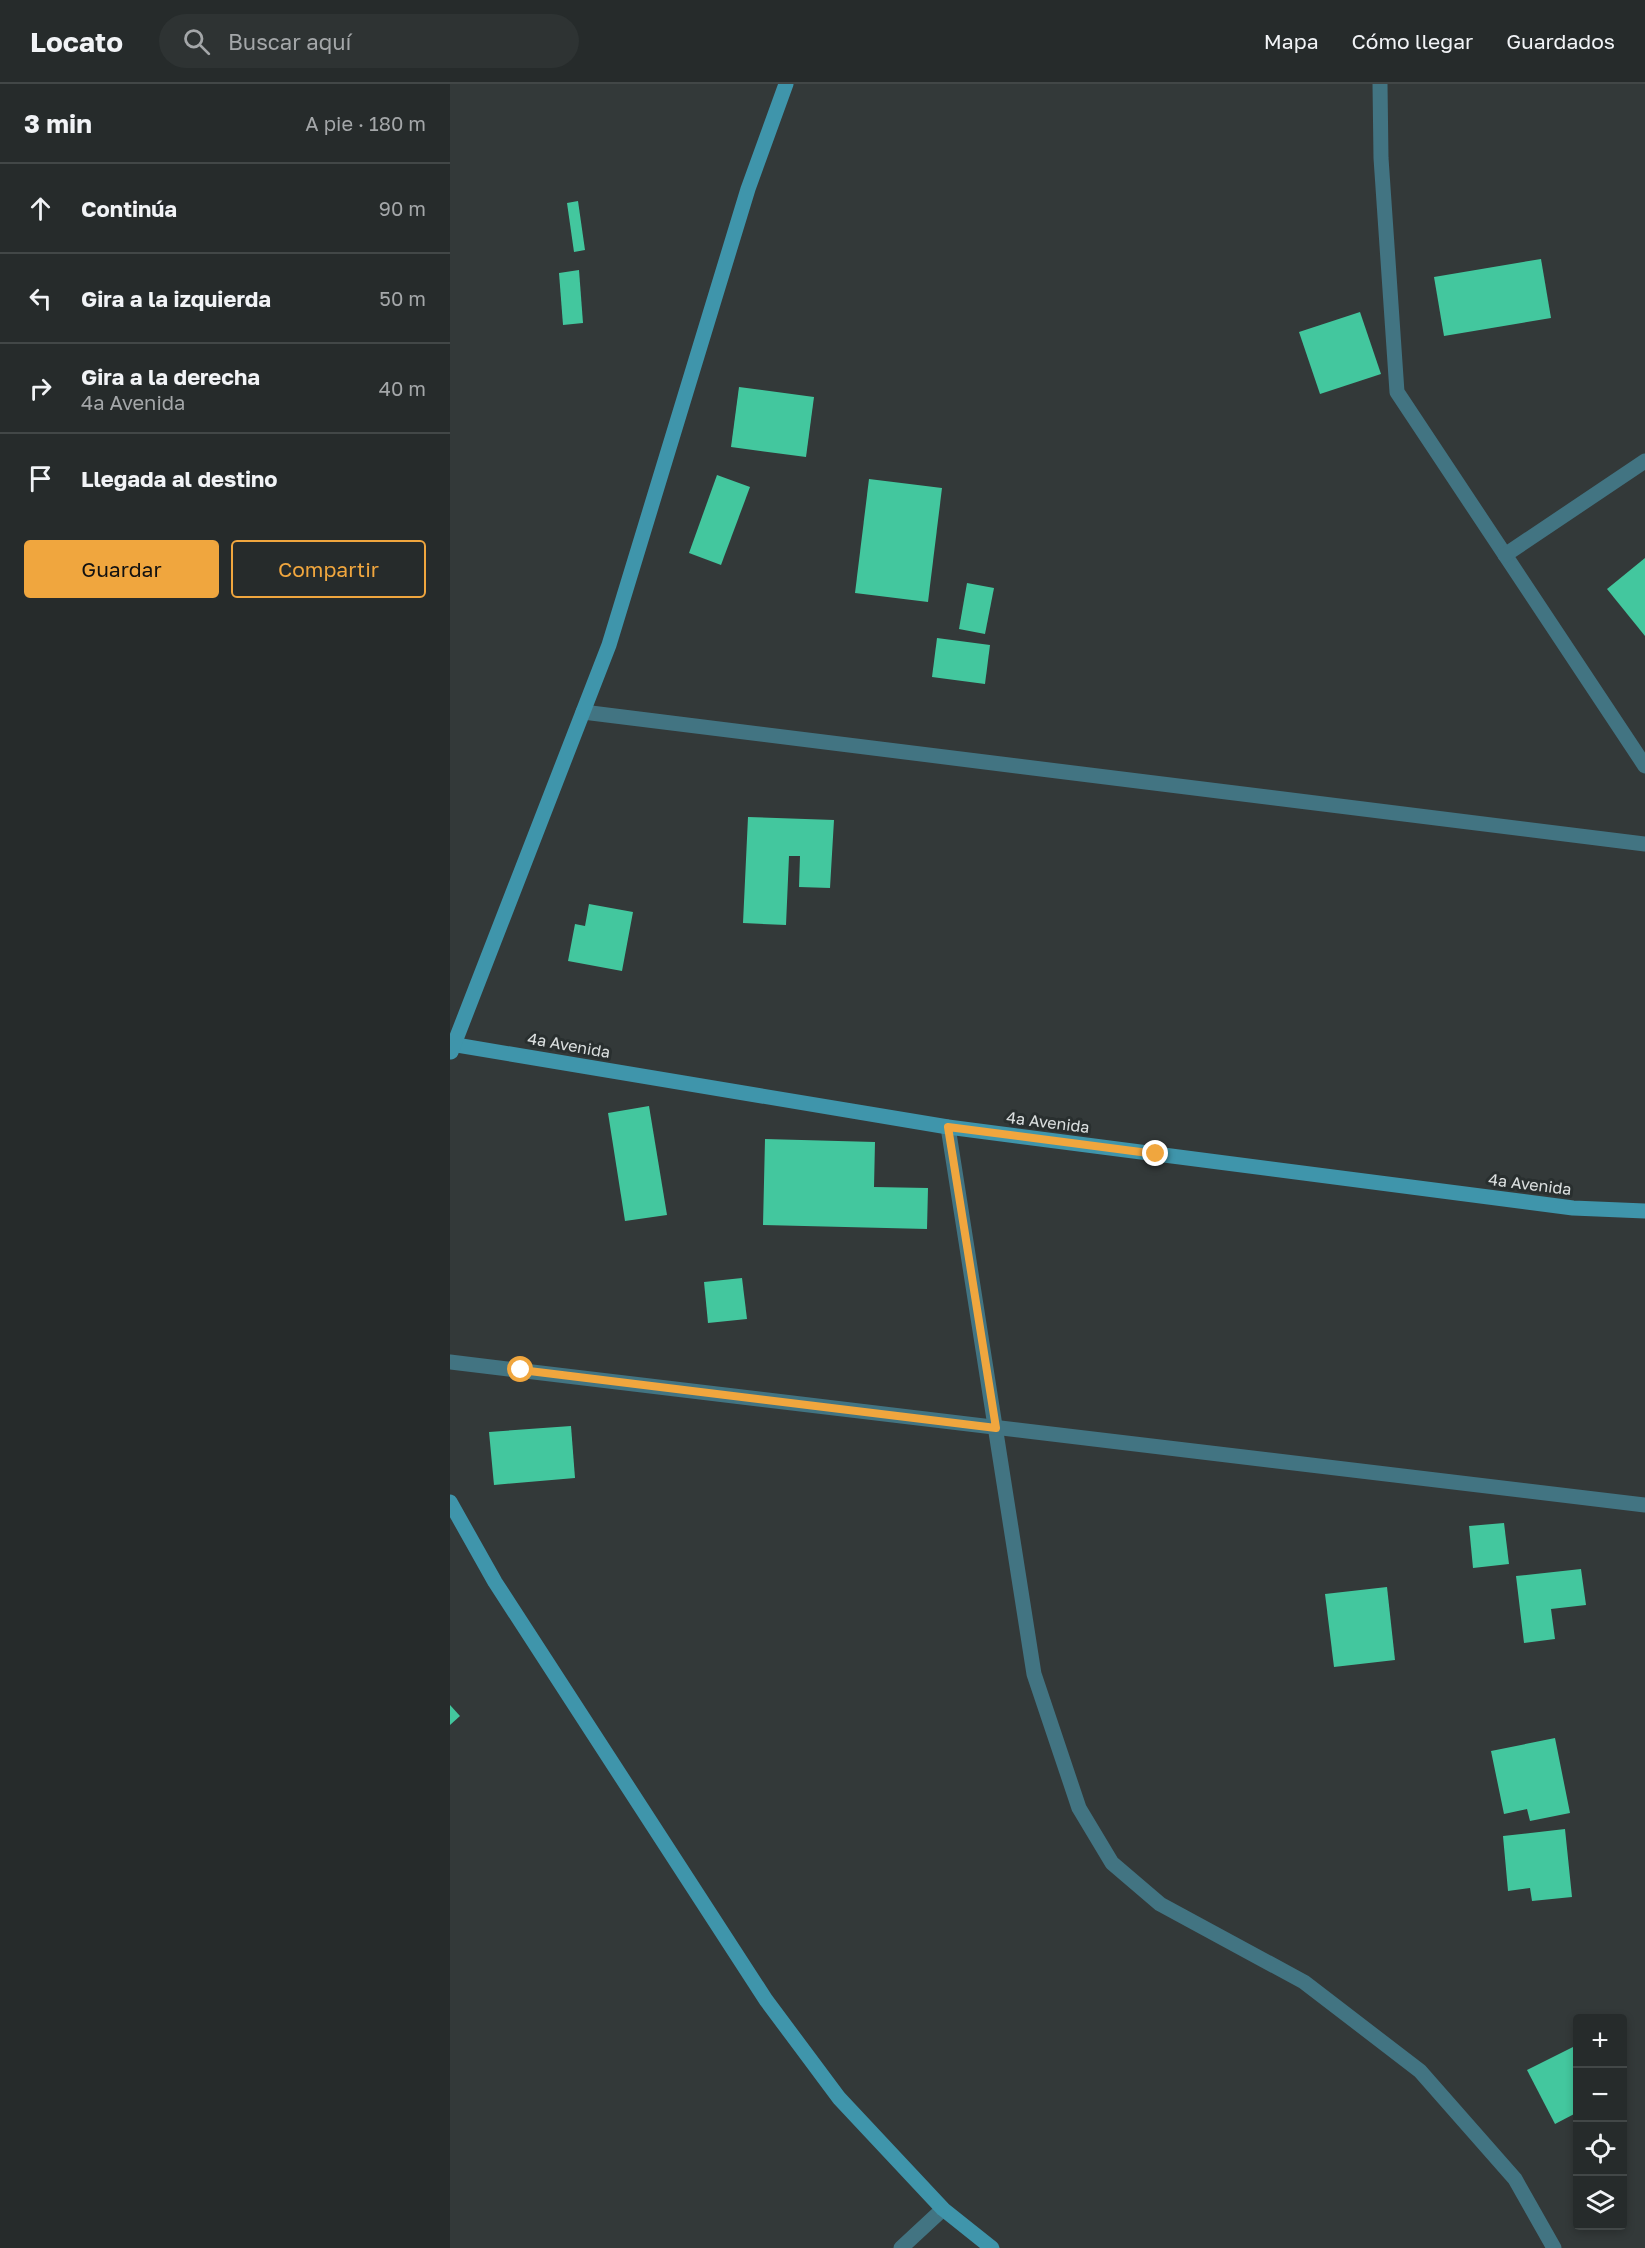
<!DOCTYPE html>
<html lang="es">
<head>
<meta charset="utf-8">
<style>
	:root { --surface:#262b2b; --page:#2e3333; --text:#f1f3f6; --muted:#a4a7a9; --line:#424747; --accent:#f0a63e }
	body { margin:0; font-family:"Golos Text",sans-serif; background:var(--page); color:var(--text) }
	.controls { position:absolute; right:18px; bottom:18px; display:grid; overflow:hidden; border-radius:6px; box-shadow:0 3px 9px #0003 }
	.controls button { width:54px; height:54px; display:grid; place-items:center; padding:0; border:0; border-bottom:2px solid var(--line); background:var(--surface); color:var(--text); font:30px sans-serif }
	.stop { position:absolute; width:18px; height:18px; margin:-14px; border:4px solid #f0a63e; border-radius:50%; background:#fff }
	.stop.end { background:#f0a63e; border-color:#fff; box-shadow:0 2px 6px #0008 }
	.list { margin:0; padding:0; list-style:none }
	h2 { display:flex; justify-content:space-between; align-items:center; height:78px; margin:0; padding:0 24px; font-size:26px }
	h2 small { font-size:20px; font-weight:400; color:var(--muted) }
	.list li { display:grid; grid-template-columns:39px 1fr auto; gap:18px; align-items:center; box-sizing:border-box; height:90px; padding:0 24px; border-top:2px solid var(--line) }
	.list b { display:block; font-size:22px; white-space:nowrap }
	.list p { margin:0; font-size:20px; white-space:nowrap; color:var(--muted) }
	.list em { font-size:20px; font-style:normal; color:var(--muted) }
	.actions { display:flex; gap:12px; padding:18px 24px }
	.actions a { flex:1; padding:14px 0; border:2px solid var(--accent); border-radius:6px; text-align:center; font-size:21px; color:var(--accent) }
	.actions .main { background:var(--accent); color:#111 }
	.icon { flex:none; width:33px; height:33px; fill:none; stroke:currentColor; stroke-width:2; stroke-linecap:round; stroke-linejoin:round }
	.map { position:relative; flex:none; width:1195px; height:2164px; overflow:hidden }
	header { display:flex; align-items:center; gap:36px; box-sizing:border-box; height:84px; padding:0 30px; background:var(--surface); border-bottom:2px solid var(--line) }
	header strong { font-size:28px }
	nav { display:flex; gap:33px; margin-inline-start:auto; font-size:21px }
	.search { width:420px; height:54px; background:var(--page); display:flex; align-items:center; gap:15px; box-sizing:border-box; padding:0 21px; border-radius:33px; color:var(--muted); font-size:22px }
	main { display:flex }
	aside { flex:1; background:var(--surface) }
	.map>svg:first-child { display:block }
	.building { fill:#43c79e }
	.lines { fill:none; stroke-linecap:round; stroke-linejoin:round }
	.street { stroke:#427482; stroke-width:15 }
	.secondary { stroke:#3f95ab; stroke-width:15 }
	.route { stroke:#f0a63e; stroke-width:8 }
	.labels { text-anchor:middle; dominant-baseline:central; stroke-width:6; stroke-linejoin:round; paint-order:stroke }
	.street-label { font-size:16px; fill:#dce0e0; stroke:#292f2f }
</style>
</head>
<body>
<header>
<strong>Locato</strong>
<div class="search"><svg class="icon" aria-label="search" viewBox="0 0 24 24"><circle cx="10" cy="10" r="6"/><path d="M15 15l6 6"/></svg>Buscar aquí</div>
<nav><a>Mapa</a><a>Cómo llegar</a><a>Guardados</a></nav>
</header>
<main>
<aside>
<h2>3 min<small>A pie · 180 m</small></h2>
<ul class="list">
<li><svg class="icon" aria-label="ahead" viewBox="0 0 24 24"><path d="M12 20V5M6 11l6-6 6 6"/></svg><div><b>Continúa</b></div><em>90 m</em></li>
<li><svg class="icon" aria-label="left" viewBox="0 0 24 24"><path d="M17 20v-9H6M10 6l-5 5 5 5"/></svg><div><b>Gira a la izquierda</b></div><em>50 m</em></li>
<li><svg class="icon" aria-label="right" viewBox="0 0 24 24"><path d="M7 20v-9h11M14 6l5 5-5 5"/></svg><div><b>Gira a la derecha</b><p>4a Avenida</p></div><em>40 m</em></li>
<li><svg class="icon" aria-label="arrive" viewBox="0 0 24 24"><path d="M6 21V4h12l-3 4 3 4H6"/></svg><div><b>Llegada al destino</b></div></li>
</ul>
<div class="actions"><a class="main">Guardar</a><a>Compartir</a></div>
</aside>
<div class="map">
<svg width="1195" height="2164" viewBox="0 0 1195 2164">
	<rect width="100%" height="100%" fill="#333939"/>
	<g class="building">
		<path d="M128 117 135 166 124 168 117 119Z"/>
		<path d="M1091 175 1101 234 994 252 984 193Z"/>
		<path d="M129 186 133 239 113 241 109 189Z"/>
		<path d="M910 228 931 290 870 310 849 248Z"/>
		<path d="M289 303 364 313 356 373 281 363Z"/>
		<path d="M267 391 300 403 271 481 239 469Z"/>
		<path d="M419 395 492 404 478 518 405 509Z"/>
		<path d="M1195 474V552L1157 505Z"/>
		<path d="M517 499 544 504 535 550 509 545Z"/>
		<path d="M487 554 540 561 535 600 482 593Z"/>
		<path d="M298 733 384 736 380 804 349 803 350 772H339L336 841 293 839Z"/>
		<path d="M139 820 183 828 172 887 118 877 125 840 135 842Z"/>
		<path d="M199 1022 217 1131 175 1137 158 1029Z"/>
		<path d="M315 1055 425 1058 424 1103 478 1104 477 1145 313 1141Z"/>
		<path d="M292 1194 297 1235 258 1239 254 1198Z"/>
		<path d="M121 1342 125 1394 44 1401 39 1348Z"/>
		<path d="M1054 1439 1059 1480 1023 1484 1019 1442Z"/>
		<path d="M1131 1485 1136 1521 1101 1525 1105 1555 1074 1559 1066 1492Z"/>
		<path d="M937 1503 945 1576 884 1583 875 1510Z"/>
		<path d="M0 1621 10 1632 0 1641Z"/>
		<path d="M1105 1654 1120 1729 1080 1737 1077 1725 1054 1730 1041 1667Z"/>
		<path d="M1115 1745 1122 1813 1082 1817 1080 1804 1058 1807 1053 1752Z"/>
		<path d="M1127 1961 1128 2028 1105 2040 1077 1986Z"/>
	</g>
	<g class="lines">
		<g class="street">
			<path d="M930 0 931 74 947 308 1195 682"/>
			<path d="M1055 471 1195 377"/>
			<path d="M133 628 1195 760"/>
			<path d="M498 1043 584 1590 629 1724 662 1779 710 1820 854 1898 970 1987 1065 2095 1104 2164"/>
			<path d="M0 1278 1195 1421"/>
			<path d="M451 2164 493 2125"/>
		</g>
		<g class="secondary">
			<path d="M0 960 498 1043 1123 1124 1195 1127"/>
			<path d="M1 968 159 561 298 105 336 0"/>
			<path d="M0 1418 45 1498 316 1916 389 2014 493 2125 542 2164"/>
		</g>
	</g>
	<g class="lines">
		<path class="route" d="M71 1286 546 1344 498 1043 706 1070"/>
	</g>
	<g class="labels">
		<g class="street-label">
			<text transform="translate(119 961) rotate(10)">4a Avenida</text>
			<text transform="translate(598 1038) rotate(7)">4a Avenida</text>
			<text transform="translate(1080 1100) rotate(7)">4a Avenida</text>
		</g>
	</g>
</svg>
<div class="controls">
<button>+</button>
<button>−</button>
<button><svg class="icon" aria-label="locate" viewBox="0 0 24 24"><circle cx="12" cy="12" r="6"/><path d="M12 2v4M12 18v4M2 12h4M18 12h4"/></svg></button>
<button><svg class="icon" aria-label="layers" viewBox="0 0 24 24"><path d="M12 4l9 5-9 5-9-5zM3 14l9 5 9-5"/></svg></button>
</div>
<div class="stop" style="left:71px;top:1286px"></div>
<div class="stop end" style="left:706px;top:1070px"></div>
</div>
</main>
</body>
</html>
